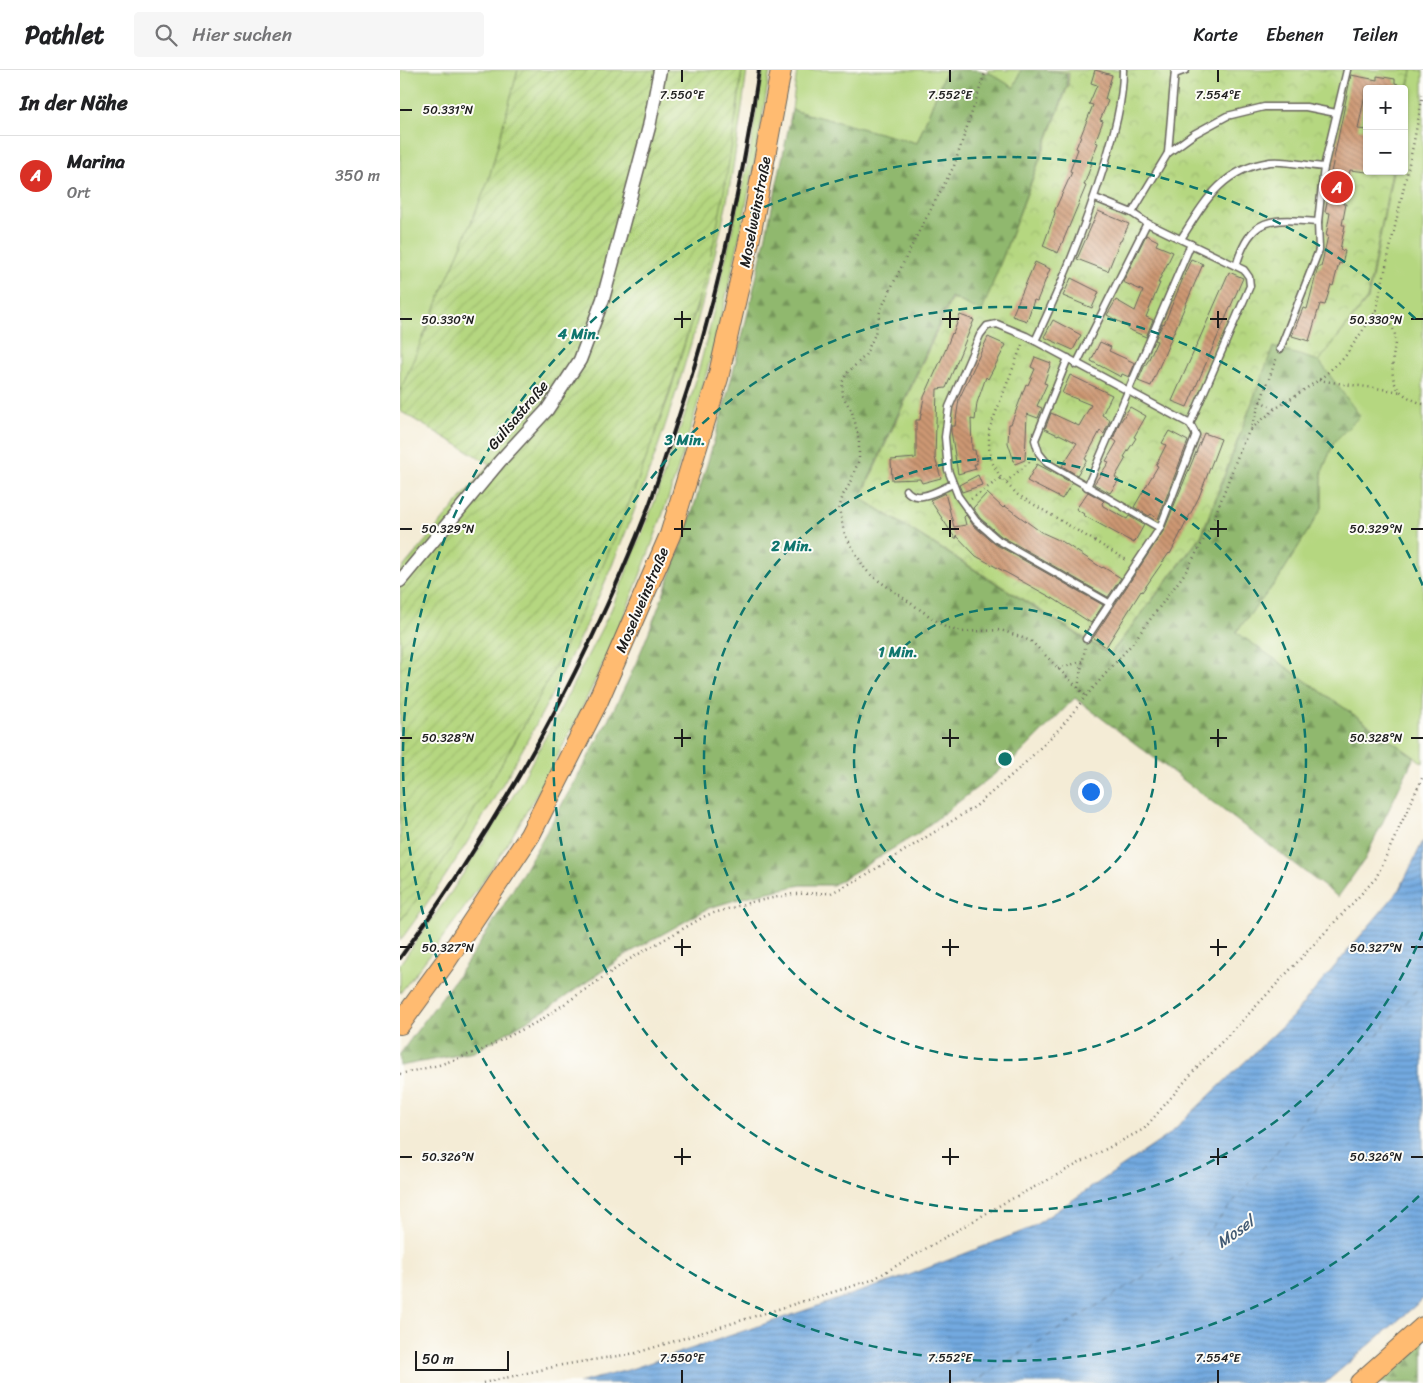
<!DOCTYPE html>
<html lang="de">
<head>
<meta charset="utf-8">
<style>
	:root { --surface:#fff; --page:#f6f6f6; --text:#202124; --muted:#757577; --line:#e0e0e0; --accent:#d93025 }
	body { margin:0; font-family:Sriracha,sans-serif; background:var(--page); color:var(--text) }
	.controls { position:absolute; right:15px; top:15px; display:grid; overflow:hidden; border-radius:5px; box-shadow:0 1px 4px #0004 }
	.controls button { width:45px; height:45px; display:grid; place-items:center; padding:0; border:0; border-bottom:1px solid var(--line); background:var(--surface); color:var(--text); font:25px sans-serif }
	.scale { position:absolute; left:15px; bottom:12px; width:94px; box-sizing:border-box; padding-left:5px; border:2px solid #1c1c1c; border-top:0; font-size:14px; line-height:18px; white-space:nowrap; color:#1c1c1c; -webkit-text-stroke:4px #fdfcf7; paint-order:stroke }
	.you { position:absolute; left:690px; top:721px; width:18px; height:18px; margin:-12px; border:4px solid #fff; border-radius:50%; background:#1a73e8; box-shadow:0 0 0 8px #1a73e833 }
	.badge { display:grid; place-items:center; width:32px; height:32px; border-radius:50%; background:var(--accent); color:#fff; font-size:16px; font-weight:700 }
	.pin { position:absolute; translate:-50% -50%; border:2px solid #fff; box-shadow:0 1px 5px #0006 }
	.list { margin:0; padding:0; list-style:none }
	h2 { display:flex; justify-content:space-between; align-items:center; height:65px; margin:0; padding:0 20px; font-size:21px }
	h2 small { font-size:16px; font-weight:400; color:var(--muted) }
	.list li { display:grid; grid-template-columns:32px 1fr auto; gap:15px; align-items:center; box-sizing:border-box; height:80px; padding:0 20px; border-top:1px solid var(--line) }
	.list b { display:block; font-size:19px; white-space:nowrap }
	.list p { margin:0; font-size:16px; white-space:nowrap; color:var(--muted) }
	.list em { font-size:16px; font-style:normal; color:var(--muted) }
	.icon { flex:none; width:28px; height:28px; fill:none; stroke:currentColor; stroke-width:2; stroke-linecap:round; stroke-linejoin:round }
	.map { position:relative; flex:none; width:1023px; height:1313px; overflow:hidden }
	header { display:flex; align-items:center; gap:30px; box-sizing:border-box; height:70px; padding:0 25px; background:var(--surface); border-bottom:1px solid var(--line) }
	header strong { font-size:24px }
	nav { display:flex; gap:28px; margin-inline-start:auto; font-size:18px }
	.search { width:350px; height:45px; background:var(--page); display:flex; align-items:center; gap:12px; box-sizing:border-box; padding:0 18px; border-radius:5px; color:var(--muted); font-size:19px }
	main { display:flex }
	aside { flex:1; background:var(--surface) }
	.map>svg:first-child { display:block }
	.grass { fill:#b5d780; stroke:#687a4e }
	.forest { fill:url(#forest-firs); stroke:#566a45 }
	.park { fill:url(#park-crowns); stroke:#687a4e }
	.garden { fill:url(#garden-furrows); stroke:#687a4e }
	.water { fill:url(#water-rules); stroke:#47627e }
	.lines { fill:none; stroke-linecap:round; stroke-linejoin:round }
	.ferry { stroke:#435b74; stroke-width:1; stroke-dasharray:6 5; stroke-linecap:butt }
	.building { fill:url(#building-back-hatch) }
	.service-casing { stroke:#68655d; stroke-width:9 }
	.minor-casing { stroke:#68655d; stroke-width:15 }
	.primary-casing { stroke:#68655d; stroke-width:22 }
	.path { stroke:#68655d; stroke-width:2.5; stroke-dasharray:1 4; stroke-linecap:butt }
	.service { stroke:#fff; stroke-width:6 }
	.minor { stroke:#fff; stroke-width:12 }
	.primary { stroke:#ffbb71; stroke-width:20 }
	.rail { stroke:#1c1c1c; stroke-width:4 }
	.ticks { fill:none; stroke:#1c1c1c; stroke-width:2 }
	.ring { fill:none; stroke:#0f766e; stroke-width:2.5; stroke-dasharray:9 6 }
	.labels { text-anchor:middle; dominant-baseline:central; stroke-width:4; stroke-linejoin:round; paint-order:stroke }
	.street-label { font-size:15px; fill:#1c1c1c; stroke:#fdfcf7 }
	.water-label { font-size:16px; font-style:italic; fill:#435b74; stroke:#fdfcf7 }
	.ticks-label { font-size:12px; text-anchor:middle; fill:#1c1c1c; stroke:#fdfcf7; stroke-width:4; stroke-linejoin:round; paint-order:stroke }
	.centre { fill:#0f766e; stroke:#fdfcf7; stroke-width:2.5 }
	.ring-label { font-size:15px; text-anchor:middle; font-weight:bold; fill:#0f766e; stroke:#fdfcf7; stroke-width:4; stroke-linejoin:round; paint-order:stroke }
</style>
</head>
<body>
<header>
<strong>Pathlet</strong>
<div class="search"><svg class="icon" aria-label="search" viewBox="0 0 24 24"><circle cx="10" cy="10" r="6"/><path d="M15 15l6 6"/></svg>Hier suchen</div>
<nav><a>Karte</a><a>Ebenen</a><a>Teilen</a></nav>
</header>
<main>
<aside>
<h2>In der Nähe<small></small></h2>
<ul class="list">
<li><span class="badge">A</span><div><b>Marina</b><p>Ort</p></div><em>350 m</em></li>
</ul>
</aside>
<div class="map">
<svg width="1023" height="1313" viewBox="0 0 1023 1313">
	<defs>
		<pattern id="forest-firs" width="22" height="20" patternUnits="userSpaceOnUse" patternTransform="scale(1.25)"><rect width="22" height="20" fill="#90b86e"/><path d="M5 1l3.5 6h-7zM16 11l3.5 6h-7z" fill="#75955a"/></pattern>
		<pattern id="park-crowns" width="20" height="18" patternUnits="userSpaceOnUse" patternTransform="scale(1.25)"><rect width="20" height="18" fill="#b5d780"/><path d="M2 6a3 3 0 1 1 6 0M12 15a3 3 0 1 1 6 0" fill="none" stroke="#9bb86e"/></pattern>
		<pattern id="garden-furrows" width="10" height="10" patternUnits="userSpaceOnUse" patternTransform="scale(1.25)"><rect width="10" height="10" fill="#b5d780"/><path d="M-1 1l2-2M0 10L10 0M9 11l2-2" fill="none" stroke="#9bb86e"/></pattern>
		<pattern id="water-rules" width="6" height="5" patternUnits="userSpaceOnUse" patternTransform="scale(1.25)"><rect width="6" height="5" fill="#72a9e0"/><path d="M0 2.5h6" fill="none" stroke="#5d89b5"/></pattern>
		<pattern id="building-back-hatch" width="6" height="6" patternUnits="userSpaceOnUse" patternTransform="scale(1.25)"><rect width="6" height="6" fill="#cd9873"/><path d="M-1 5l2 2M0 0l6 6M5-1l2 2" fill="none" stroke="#a67b5e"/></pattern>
	</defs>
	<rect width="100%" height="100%" fill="#fdfcf7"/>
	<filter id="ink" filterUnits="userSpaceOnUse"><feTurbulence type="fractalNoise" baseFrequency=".02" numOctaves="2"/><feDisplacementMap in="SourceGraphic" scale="10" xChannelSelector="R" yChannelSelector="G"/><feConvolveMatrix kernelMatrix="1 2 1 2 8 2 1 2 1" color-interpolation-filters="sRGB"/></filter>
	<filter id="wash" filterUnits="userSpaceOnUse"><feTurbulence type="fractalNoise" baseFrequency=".0096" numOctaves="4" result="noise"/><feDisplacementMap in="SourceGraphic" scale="20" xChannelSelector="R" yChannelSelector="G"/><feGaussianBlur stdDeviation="1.12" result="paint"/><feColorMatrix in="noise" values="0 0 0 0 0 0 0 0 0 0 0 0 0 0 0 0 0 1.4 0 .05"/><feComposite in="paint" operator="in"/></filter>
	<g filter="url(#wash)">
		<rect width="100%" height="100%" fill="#f4ecd6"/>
		<g class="grass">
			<path d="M0 0H118L88 112 0 322Z"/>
			<path d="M342 0H347C341 45 335 91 326 136 268 400 160 652 0 871V851L10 838 115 672 155 597 203 495 230 431 268 329 291 253 297 238 337 41Z"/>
			<path d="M363 0H370C331 253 261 509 132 732 94 800 48 862 0 923V894L52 821 81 776 115 723 156 648 211 540 254 433 293 321 309 261 348 92Z"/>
			<path d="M397 0H546L517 73 392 40Z"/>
			<path d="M588 0H621L615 18 587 3Z"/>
			<path d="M1012 0H1023V693L836 562 879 508 922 438V402L934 372 959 346 919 291 968 229 993 101H1004V42Z"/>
		</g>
		<g class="forest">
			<path d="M546 0H578L592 4 614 18 621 0H645L667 3V16L582 242 551 227 460 428 710 585 802 466 873 277 919 291 960 346 934 372 922 402V438L879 508 836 562 1014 687 965 789 938 827 675 628 618 686 517 764 433 815H401L345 827 309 838 227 884 152 936 74 982 0 996V984C27 946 57 909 82 870 118 813 151 754 184 695 205 656 227 616 244 574 314 402 356 222 392 40L517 73Z"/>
			<path d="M1020 1268 1023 1271V1313H968Z"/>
		</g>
		<path class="park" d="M645 0H1012L1004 38V19H967V101H992L967 229 919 291 873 277 801 466 710 584 461 428 552 228 582 242 668 16 669 3Z"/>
		<path class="garden" d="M118 0H342C334 64 324 130 309 193 303 219 294 243 286 268 241 421 176 570 94 707 65 756 36 806 0 851V501L90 394 0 341V322L88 112Z"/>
		<path class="water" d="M1023 771V1229L925 1313H178L228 1300 507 1206 631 1158 766 1067 892 947 1000 819Z"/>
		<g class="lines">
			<path class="ferry" d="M572 1313 798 1173 1023 912"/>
		</g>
		<g id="blocks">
			<g class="building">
				<path d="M695 0 712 5 705 29 708 31 700 50 703 51 695 72 698 73 690 93H692L684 115 686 116 658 183 643 176 655 143 654 142 672 102 670 101 678 79 676 78 693 35 689 34 697 15 691 13Z"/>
				<path d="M951 5 977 10V6L995 9V13L998 14V19H966L958 59 967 60V102L950 100 943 134H946L942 155H945L940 180 945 181 942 194 939 193 933 216 931 215 925 235 920 234 909 271 892 266 903 238 907 239 918 197H921L928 166H926L930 143 925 142 929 123 927 122Z"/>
				<path d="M698 141 729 154 721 171H720L708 201 677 189Z"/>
				<path d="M746 165 758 171 756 175 773 182 758 213H760L746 247 753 250 746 267 728 259 729 257 707 245 716 230 735 241 743 221 723 212Z"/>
				<path d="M791 189 803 194 751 316 738 311 744 297 748 291 757 271 755 270 763 253 764 254Z"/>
				<path d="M635 192 650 199 637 231 634 230 627 251 612 246Z"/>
				<path d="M829 202 843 208 787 337 772 331Z"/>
				<path d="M671 208 699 222 692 238 663 226Z"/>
				<path d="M560 245 574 250 546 318 537 319 535 388 541 408 522 413 520 409 492 410 491 390 516 388V350H520L524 327 545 281 552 263 553 264Z"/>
				<path d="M653 250 681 265 673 280 644 267Z"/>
				<path d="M588 267 606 275 588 309 586 307 577 333 575 350 571 349 572 380H575L577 394H574L576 399 558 404 551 361V356H555L559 329Z"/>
				<path d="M700 272 711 277 709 281 735 293 729 307 722 304 721 307 691 291Z"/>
				<path d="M635 287 651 293 644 313 647 314 637 336 642 338 638 348 627 344 625 390 615 394 608 373 609 354H611L626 314 628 315 635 299 631 297Z"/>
				<path d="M670 305 712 325 702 345 710 350 704 364 700 361 685 389 687 390 677 405 662 396 677 373 659 364 658 365 645 359 651 343 679 356 691 335 662 323Z"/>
				<path d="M730 337 746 346 734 367 736 368 724 387 726 388 715 407 719 410 710 423 694 414 709 392 706 391 717 372 713 369 719 354Z"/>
				<path d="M769 361 788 371 758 449 751 444 749 446 734 437 758 396 756 395 766 375 762 373Z"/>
				<path d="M804 363 821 369 799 427 770 484 769 483 742 522 741 521 706 577 693 568 764 460Z"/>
				<path d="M637 394 672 413 662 429 627 411Z"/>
				<path d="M578 405 582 415 562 422 559 415Z"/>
				<path d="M688 422 704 431 702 433 703 436 727 449 729 446 744 455 734 473 683 445 684 444 676 439Z"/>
				<path d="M545 423 554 457 566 455 564 447 566 445 573 455 595 474 703 535 691 553 654 529 576 486 556 465 557 468H555L530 430Z"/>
				<path d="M587 423 603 438 605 436 641 462 663 472 702 498 703 497 721 508 708 527 601 466 580 448 573 438Z"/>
			</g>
		</g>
	</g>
	<g filter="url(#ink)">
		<use href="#blocks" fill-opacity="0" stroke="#68655d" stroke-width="1"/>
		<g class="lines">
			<defs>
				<g id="service">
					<path d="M775 4 786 0"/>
					<path d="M768 83 775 0"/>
					<path d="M732 143 768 83 794 64 827 46 864 37H906L936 43"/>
					<path d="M781 169C805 131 822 99 870 92 884 90 909 96 924 97"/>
					<path d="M836 196C851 146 871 148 918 152"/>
					<path d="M635 271C662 214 686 155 705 93 714 63 723 32 723 0"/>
					<path d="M880 279 919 180 918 152 924 97 947 0"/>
					<path d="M668 288 635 370 639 383 647 393 760 458"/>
					<path d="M676 295 747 153"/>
					<path d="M687 417 791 174"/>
					<path d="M506 420C517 435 540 419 553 414"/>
					<path d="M709 533 598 470 576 451 558 426 548 400 545 367 549 337 580 265 587 256 597 254 626 266 790 354"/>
					<path d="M686 569 760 458 796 365 790 354 850 216 849 207 844 200 747 153 732 143 695 128"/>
				</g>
				<path id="minor" d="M0 511 100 391 147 340 180 290 203 229 249 57 260 0"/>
				<g id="primary">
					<path d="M0 954 46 891 130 765 197 633 270 465 318 308 350 167 381 0"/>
					<path d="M960 1313 1023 1257"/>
				</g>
			</defs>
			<use href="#service" class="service-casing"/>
			<use href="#minor" class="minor-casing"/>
			<use href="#primary" class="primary-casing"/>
			<g class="path">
				<path d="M586 0 554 96 515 169 480 241 475 264 465 286 447 303 442 313 443 326 452 342 455 352 459 371V390L449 415 443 425 439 439 445 465 465 499 472 506 545 557 561 562 601 560 631 571 686 626"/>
				<path d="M976 241C982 247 991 252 994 261 996 266 995 274 994 280 990 312 992 322 1023 334"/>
				<path d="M622 275 589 360V378L592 392 601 408 618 425 728 491"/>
				<path d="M919 310C946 315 973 317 1001 322"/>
				<path d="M860 331 875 339"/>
				<path d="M851 359 875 339 919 310 944 288 976 241 1013 76 1023 24"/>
				<path d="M606 412 633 389"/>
				<path d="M571 429 601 408"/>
				<path d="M658 599 683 591"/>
				<path d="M678 618 685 578"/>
				<path d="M0 1004 39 995 82 980 141 950 230 889 307 845 348 833 393 824 431 823 461 808 576 736 622 696 662 656 686 626 731 575 785 503 810 459 842 375 850 360 877 287"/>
				<path d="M83 1313 162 1295 236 1283 472 1210 604 1133 744 1059 799 995 844 949 976 808 1023 706"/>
			</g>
			<use href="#service" class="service"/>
			<use href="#minor" class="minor"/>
			<use href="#primary" class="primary"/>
			<path class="rail" d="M0 888C103 748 187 595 250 433 258 410 265 387 273 364 313 246 341 123 359 0"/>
		</g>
	</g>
	<path class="ticks" d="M282 0V12M550 0V12M818 0V12M0 40H12M282 241V258M550 241V258M818 241V258M0 249H12M274 249H291M542 249H559M810 249H827M1011 249H1023M282 450V467M550 450V467M818 450V467M0 459H12M274 459H291M542 459H559M810 459H827M1011 459H1023M282 659V677M550 659V677M818 659V677M0 668H12M274 668H291M542 668H559M810 668H827M1011 668H1023M282 869V886M550 869V886M818 869V886M0 877H12M274 877H291M542 877H559M810 877H827M1011 877H1023M282 1078V1095M550 1078V1095M818 1078V1095M0 1087H12M274 1087H291M542 1087H559M810 1087H827M1011 1087H1023M282 1300V1313M550 1300V1313M818 1300V1313"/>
	<g class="ring">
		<circle cx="605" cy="689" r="151"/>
		<circle cx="605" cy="689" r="301"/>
		<path d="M1023 862A452 452 0 1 1 1023 516"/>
		<path d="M1019 1126A602 602 0 1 1 1019 252"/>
	</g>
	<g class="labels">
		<g class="street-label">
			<text transform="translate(355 142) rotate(-79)">Moselweinstraße</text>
			<text transform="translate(118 345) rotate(-50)">Gulisastraße</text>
			<text transform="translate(242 530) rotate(-67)">Moselweinstraße</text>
		</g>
		<g class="water-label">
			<text transform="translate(835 1162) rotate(-36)">Mosel</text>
		</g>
	</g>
	<g class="ticks-label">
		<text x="282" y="29">7.550°E</text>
		<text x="550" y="29">7.552°E</text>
		<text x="818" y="29">7.554°E</text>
		<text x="48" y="44">50.331°N</text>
		<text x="48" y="254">50.330°N</text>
		<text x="976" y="254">50.330°N</text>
		<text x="48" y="463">50.329°N</text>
		<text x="976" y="463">50.329°N</text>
		<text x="48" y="672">50.328°N</text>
		<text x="976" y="672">50.328°N</text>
		<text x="48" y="882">50.327°N</text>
		<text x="976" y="882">50.327°N</text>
		<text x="48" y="1091">50.326°N</text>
		<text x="976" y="1091">50.326°N</text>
		<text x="282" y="1292">7.550°E</text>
		<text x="550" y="1292">7.552°E</text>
		<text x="818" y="1292">7.554°E</text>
	</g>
	<circle cx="605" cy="689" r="8" class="centre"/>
	<g class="ring-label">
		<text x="179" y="269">4 Min.</text>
		<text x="285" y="375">3 Min.</text>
		<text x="392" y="481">2 Min.</text>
		<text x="498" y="587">1 Min.</text>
	</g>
</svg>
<div class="controls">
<button>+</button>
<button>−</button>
</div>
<div class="scale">50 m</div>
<div class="you"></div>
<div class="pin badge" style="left:937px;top:117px">A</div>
</div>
</main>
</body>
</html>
